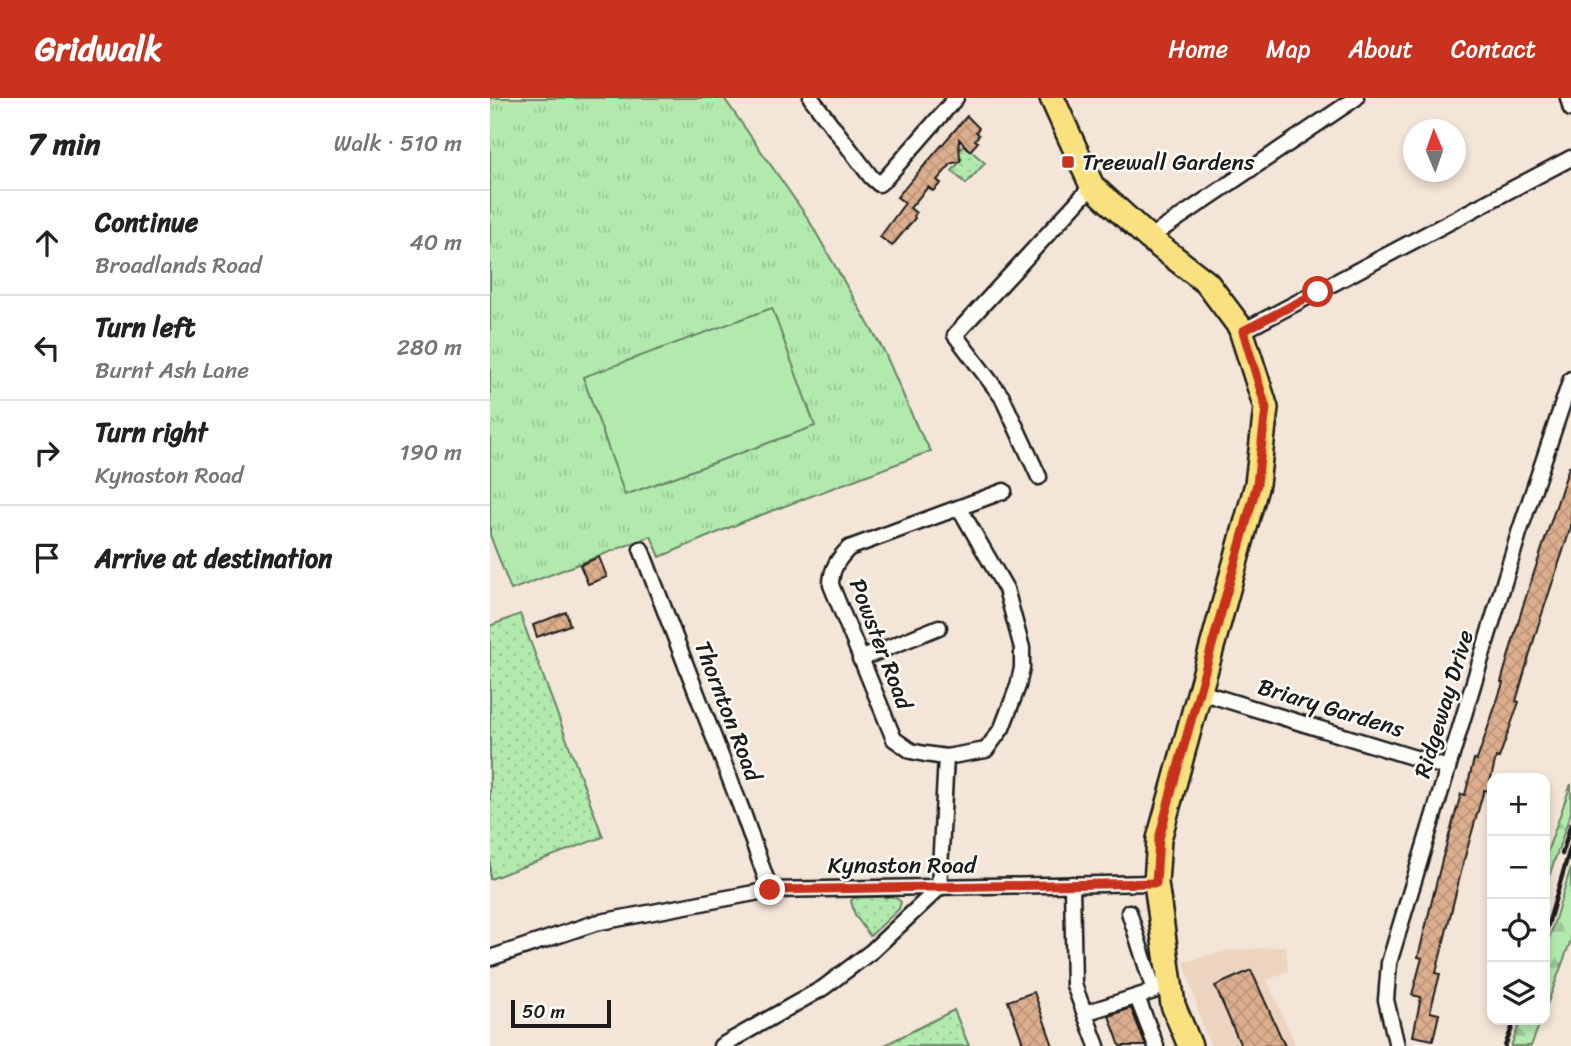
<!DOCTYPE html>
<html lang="en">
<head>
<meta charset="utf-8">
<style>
	:root { --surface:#fff; --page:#f2f2f2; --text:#222; --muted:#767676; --line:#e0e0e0; --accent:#c8321e }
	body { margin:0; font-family:Sriracha,sans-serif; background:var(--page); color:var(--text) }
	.controls { position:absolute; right:21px; bottom:21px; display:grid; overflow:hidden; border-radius:14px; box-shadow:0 4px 10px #0003 }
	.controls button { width:63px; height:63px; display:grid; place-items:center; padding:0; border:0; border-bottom:2px solid var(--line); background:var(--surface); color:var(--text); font:35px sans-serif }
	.compass { position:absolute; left:913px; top:21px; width:63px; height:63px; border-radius:50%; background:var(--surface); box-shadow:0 4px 10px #0003; rotate:358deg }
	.scale { position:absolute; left:21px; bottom:18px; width:100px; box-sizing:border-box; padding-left:7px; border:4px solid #1c1c1c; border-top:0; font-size:19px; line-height:24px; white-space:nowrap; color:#1c1c1c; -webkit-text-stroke:5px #fdfcf7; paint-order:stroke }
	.stop { position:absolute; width:21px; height:21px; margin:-16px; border:5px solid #c8321e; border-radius:50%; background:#fff }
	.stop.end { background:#c8321e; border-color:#fff; box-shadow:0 2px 7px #0008 }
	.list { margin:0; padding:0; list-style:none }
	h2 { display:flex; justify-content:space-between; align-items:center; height:91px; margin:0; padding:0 28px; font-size:30px }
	h2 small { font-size:23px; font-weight:400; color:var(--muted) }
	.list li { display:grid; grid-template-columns:46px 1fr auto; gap:21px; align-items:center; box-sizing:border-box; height:105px; padding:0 28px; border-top:2px solid var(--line) }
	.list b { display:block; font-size:26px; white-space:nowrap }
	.list p { margin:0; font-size:23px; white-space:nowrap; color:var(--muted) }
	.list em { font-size:23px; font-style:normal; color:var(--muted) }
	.icon { flex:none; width:38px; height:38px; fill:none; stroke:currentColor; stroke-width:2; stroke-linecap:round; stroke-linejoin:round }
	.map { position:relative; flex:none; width:1081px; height:948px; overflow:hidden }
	header { display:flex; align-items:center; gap:42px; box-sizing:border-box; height:98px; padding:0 35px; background:var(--accent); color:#fff }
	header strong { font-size:33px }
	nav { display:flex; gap:38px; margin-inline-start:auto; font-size:24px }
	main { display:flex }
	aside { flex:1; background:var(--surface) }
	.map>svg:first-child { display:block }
	.built { fill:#ecd4c1 }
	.grass { fill:url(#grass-dots); stroke:#678365; stroke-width:2 }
	.forest { fill:url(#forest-firs); stroke:#678365; stroke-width:2 }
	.park { fill:url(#park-tufts); stroke:#678365; stroke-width:2 }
	.pitch { fill:#b2eaae; stroke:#678365; stroke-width:2 }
	.building { fill:url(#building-cross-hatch); stroke:#1c1c1c; stroke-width:2 }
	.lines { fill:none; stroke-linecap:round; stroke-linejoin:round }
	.minor-casing { stroke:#1c1c1c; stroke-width:19 }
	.primary-casing { stroke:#1c1c1c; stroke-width:28 }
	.minor { stroke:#fdfcf7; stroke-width:14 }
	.primary { stroke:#fae180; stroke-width:23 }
	.rail { stroke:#1c1c1c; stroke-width:4.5 }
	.route { stroke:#c8321e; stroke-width:9 }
	.poi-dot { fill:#c8321e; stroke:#fdfcf7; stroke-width:2.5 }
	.labels { text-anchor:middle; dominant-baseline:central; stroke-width:5; stroke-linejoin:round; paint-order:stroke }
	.poi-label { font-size:23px; fill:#1c1c1c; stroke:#fdfcf7; text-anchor:start }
	.street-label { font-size:23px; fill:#1c1c1c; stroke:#fdfcf7 }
</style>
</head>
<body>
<header>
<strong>Gridwalk</strong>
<nav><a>Home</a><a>Map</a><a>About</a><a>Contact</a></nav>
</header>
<main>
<aside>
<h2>7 min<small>Walk · 510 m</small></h2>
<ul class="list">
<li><svg class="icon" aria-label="ahead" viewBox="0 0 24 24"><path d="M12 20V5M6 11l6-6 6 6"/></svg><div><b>Continue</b><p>Broadlands Road</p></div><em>40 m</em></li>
<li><svg class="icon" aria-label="left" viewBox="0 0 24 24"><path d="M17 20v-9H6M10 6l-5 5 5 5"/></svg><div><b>Turn left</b><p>Burnt Ash Lane</p></div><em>280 m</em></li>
<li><svg class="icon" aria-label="right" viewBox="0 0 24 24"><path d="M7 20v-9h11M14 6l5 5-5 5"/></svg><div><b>Turn right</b><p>Kynaston Road</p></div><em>190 m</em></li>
<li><svg class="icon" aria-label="arrive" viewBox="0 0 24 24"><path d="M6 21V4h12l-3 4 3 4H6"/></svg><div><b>Arrive at destination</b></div></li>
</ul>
</aside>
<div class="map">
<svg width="1081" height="948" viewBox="0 0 1081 948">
	<defs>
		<pattern id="grass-dots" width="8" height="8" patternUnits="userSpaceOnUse" patternTransform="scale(1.75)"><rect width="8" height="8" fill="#b2eaae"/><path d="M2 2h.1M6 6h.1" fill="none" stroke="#98c895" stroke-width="1.8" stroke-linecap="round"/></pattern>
		<pattern id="forest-firs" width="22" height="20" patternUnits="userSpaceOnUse" patternTransform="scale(1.75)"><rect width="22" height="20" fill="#b2eaae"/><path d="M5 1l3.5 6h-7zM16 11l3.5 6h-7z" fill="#98c895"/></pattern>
		<pattern id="park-tufts" width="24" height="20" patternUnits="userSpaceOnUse" patternTransform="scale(1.75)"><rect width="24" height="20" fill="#b2eaae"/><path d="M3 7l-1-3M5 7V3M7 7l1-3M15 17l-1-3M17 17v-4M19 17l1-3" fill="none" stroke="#98c895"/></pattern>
		<pattern id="building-cross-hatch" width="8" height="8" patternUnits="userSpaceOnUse" patternTransform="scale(1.75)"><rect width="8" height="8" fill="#dcae8d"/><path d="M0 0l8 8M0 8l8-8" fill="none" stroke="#bc9579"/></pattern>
	</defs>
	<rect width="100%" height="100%" fill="#f3e5d7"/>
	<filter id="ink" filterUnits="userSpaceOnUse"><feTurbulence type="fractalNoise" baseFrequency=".0143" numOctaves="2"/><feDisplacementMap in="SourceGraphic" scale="14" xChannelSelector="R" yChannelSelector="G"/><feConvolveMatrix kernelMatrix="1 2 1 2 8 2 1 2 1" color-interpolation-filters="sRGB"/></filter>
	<g filter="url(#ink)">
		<path class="built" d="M796 848 798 873 777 882 806 948H721L714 932 694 864 735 853Z"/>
		<g class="grass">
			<path d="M474 47 495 65 476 86 462 73 472 61 467 56Z"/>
			<path d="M30 516 113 739 0 781V528Z"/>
			<path d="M404 798 411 804 409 811 380 838 365 817 361 803 363 800Z"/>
			<path d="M464 912 479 948H393L395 947Z"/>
		</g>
		<g class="forest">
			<path d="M1081 686V714L1055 790V760Z"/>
			<path d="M1081 769V842L1055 912V854Z"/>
			<path d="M1031 922H1051L1041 948H1021Z"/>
		</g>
		<path class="park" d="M0 0H234L317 119 395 255 428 331 441 353 255 423 170 459 161 438 21 492 0 437Z"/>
		<path class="pitch" d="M282 210 325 328 135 397 93 279Z"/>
		<g class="building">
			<path d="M477 18 489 30 486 34 489 37 485 42 488 44 480 53 469 41 470 64 462 65 447 82 451 85 443 93 438 89 420 110 426 115 424 118 425 120 402 148 390 139 415 105 407 99Z"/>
			<path d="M1079 369H1081V429L1048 528 1026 603 1029 604 1009 660 1006 659 998 693 994 692 974 762 946 875 950 876 940 914 949 916 943 942 923 938 931 899 922 897 932 860 928 859 952 762 971 696 975 697 984 661 987 662 1013 585 1011 584 1032 511Z"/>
			<path d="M109 459 117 479 98 486 90 467Z"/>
			<path d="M76 514 80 527 47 539 43 527Z"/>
			<path d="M761 872 795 948H751L725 888Z"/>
			<path d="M544 894 563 948H534L518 903Z"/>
			<path d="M641 910 656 948H630L619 918Z"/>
		</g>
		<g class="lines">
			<defs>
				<g id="minor">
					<path d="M321 0 381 79 389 86 395 81 466 0"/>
					<path d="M1078 0 1081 11"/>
					<path d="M659 140 866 0"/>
					<path d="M753 233 1081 60"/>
					<path d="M549 379 512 299 465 237 602 88"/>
					<path d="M470 411 516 491 532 550V570L528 588 512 630 496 652 456 659 435 656 421 653 404 641 341 487C341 471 348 461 359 450L514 393"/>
					<path d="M151 451 253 715 280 792"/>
					<path d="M370 561 449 529"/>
					<path d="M710 594 958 670"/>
					<path d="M582 786 584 887 607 948"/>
					<path d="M449 790 456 659"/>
					<path d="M0 860 105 825 280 792 666 785"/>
					<path d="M647 899 666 948"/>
					<path d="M595 915 664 893 639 814"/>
					<path d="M231 948 333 890 382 853 449 790"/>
					<path d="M907 948 896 902 899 865 1029 435 1081 281"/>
				</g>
				<path id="primary" d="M562 0 602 88 659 140 717 185 750 229 776 310 767 386 669 741 666 785 683 907 700 948"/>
			</defs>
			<use href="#minor" class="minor-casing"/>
			<use href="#primary" class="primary-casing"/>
			<use href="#minor" class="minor"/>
			<use href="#primary" class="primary"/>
			<g class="rail">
				<path d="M1072 756 1081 726"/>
				<path d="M1055 837 1081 747"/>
				<path d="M1015 948 1025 922"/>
			</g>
		</g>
	</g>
	<g class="lines" filter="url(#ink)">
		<path class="route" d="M280 792 666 785 669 741 682 691 767 386 776 310 753 233 828 194"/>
	</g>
	<rect class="poi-dot" x="571" y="57" width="14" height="14" rx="3.5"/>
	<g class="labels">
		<g class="poi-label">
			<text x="592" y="64">Treewall Gardens</text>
		</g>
		<g class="street-label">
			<text transform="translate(391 546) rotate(69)">Powster Road</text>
			<text transform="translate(954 606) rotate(-73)">Ridgeway Drive</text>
			<text transform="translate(841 610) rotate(17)">Briary Gardens</text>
			<text transform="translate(238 613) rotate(69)">Thornton Road</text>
			<text x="412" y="767">Kynaston Road</text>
		</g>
	</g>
</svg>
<div class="controls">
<button>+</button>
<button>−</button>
<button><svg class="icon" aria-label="locate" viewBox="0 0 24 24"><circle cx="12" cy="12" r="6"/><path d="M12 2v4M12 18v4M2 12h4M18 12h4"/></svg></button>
<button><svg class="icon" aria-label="layers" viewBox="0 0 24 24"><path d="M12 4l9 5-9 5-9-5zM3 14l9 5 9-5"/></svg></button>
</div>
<svg class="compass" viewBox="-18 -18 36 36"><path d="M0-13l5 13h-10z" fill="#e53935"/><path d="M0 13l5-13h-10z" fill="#767676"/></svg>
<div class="scale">50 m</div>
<div class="stop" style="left:828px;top:194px"></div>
<div class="stop end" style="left:280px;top:792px"></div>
</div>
</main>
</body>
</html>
